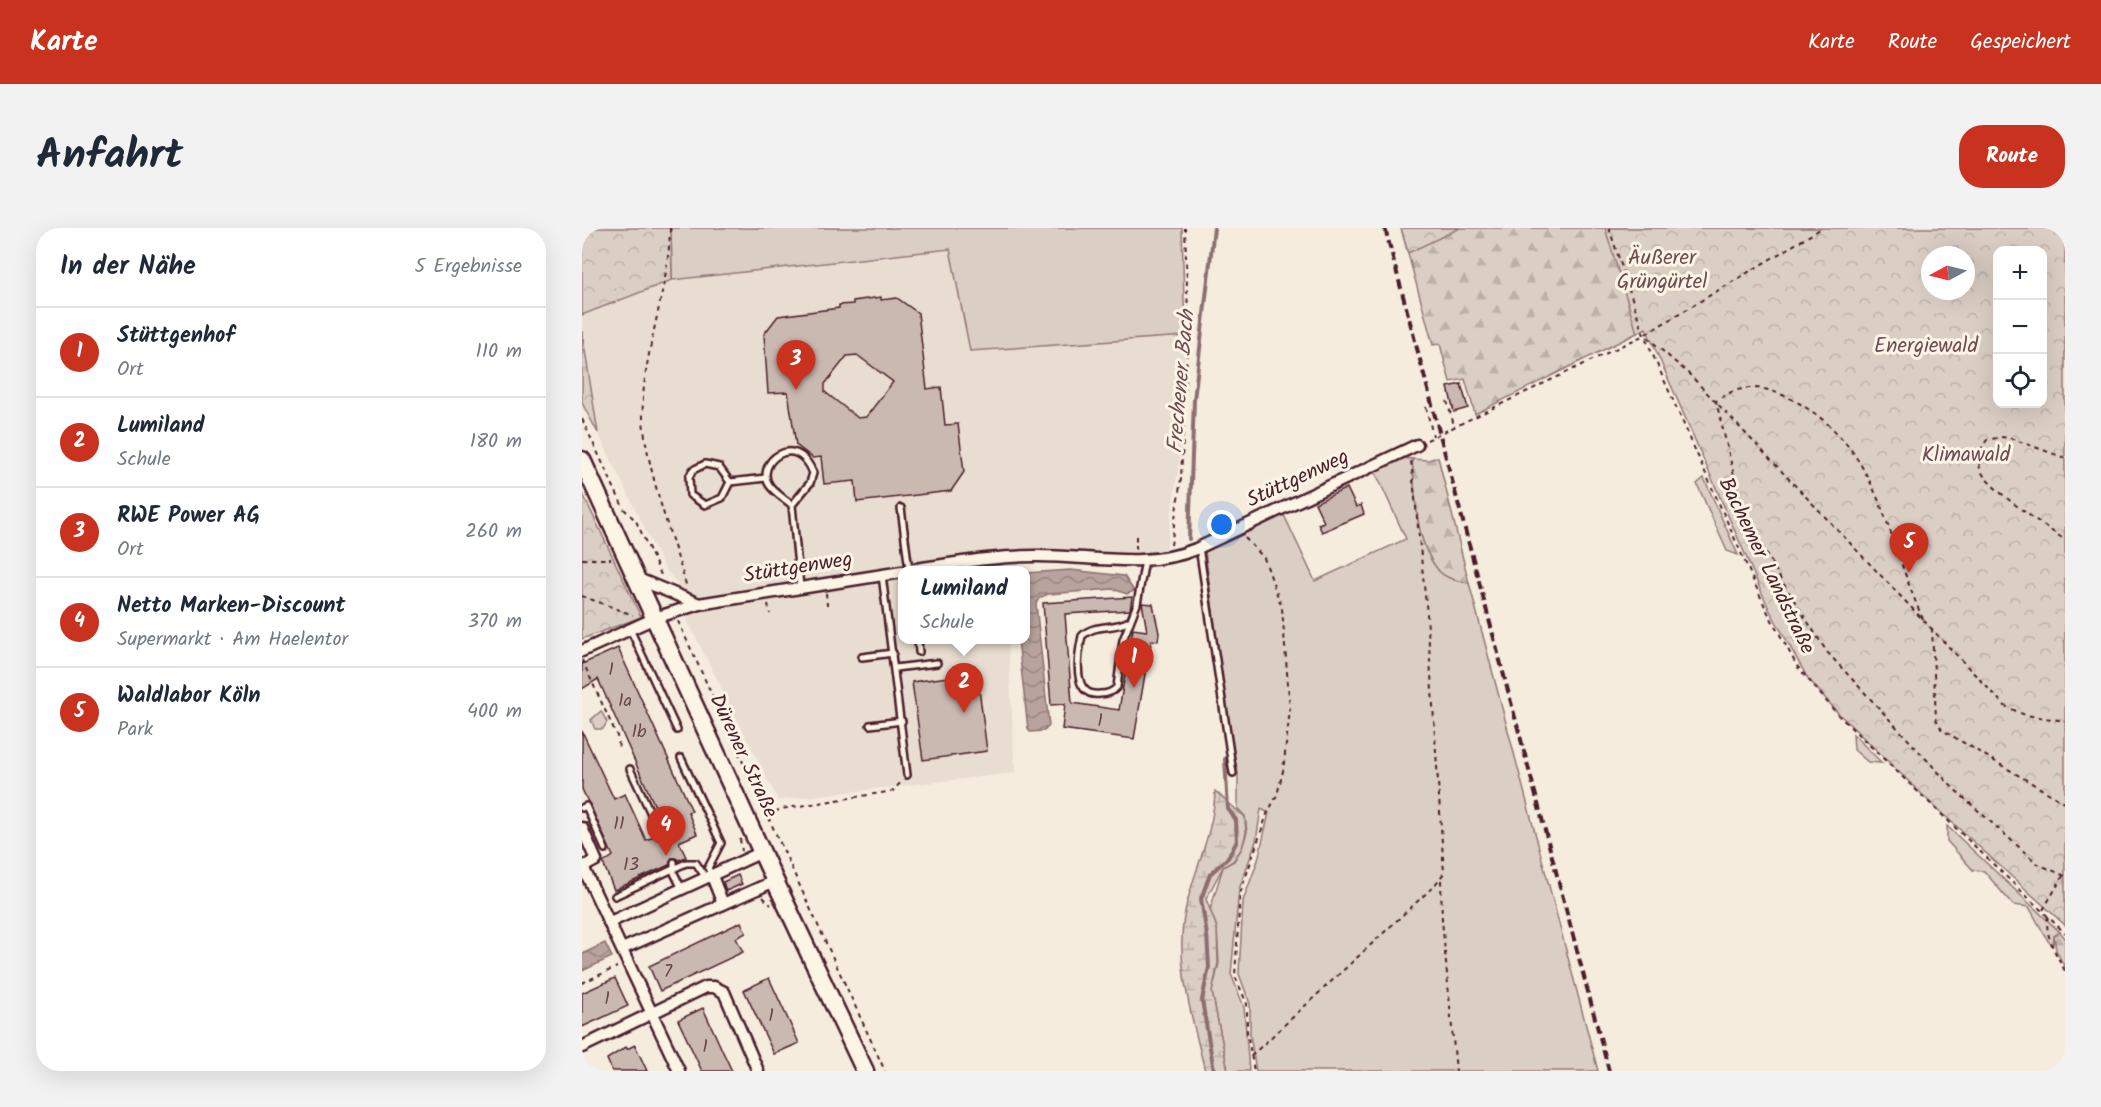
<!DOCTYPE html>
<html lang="de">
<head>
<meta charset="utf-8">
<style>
	:root { --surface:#fff; --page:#f2f2f3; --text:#1f2937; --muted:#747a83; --line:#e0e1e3; --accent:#c8321e }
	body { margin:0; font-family:Kalam,sans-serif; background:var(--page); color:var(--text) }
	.controls { position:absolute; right:18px; top:18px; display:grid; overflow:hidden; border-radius:12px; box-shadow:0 6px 24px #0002 }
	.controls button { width:54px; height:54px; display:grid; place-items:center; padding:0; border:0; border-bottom:2px solid var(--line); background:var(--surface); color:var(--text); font:30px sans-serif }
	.compass { position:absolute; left:1339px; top:18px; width:54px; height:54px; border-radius:50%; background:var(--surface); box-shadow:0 6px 24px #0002; rotate:263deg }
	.you { position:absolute; left:640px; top:297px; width:21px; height:21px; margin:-15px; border:4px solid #fff; border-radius:50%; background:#1a73e8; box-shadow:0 0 0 9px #1a73e833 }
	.badge { display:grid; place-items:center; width:39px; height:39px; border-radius:50%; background:var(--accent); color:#fff; font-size:20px; font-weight:700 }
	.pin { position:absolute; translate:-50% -50px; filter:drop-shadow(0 2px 3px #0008) }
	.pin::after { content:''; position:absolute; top:32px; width:21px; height:18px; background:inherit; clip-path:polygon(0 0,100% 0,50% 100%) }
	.popup { position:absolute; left:316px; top:338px; width:132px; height:78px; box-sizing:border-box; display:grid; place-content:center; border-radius:12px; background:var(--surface); filter:drop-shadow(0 2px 4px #0005); font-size:20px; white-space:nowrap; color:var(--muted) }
	.popup b { font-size:22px; color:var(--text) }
	.popup::after { content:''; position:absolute; left:50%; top:100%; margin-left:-12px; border:12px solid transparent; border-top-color:var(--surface) }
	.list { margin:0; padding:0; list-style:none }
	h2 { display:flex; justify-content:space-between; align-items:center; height:78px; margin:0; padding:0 24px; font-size:26px }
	h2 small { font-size:20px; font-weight:400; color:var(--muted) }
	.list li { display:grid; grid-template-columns:39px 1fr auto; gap:18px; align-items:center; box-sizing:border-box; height:90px; padding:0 24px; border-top:2px solid var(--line) }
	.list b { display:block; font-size:22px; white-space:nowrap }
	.list p { margin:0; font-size:20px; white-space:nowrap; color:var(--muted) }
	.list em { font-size:20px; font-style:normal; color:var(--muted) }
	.icon { flex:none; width:33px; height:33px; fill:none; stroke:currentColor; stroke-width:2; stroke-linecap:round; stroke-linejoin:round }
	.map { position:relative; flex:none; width:1483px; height:843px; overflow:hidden; border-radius:24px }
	header { display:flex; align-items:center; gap:36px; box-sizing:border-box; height:84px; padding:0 30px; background:var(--accent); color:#fff }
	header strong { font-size:28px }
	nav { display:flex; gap:33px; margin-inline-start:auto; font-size:21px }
	.intro { display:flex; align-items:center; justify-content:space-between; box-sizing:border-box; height:144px; padding:0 36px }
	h1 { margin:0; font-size:42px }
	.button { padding:15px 27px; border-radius:24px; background:var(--accent); color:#fff; font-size:21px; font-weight:700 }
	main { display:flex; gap:36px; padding:0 36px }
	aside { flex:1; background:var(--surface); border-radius:24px; box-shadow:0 6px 24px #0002 }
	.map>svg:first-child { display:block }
	.built { fill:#e8ddd0 }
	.grass { fill:#dbcec4; stroke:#927678; stroke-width:1.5 }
	.forest { fill:url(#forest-firs); stroke:#927678; stroke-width:1.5 }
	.wetland { fill:url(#wetland-marsh); stroke:#927678; stroke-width:1.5 }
	.park { fill:url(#park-crowns); stroke:#927678; stroke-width:1.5; fill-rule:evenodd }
	.water { fill:url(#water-waves); stroke:#8c6e70; stroke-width:1.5 }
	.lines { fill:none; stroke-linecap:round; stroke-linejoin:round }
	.stream { stroke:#8c6e70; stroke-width:4 }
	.building { fill:#cab9b1; stroke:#4a1f2b; stroke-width:1.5; fill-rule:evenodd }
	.lane-casing { stroke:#4a1f2b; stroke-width:10 }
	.street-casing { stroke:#4a1f2b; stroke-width:15 }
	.primary-casing { stroke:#4a1f2b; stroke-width:21 }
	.path { stroke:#4a1f2b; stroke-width:2; stroke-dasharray:4.5 4.5; stroke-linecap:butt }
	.lane { stroke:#fcf5e5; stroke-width:5 }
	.street { stroke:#fcf5e5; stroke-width:10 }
	.primary { stroke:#fcf5e5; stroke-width:16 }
	.rail { stroke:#4a1f2b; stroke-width:4; stroke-dasharray:9 4.5; stroke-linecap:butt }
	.labels { text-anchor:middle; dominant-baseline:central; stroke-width:6; stroke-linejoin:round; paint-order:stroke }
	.number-label { font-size:18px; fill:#6a464c }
	.park-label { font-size:21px; fill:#6e4b51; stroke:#fcf5e5 }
	.street-label { font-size:21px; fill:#4a1f2b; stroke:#fcf5e5 }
	.water-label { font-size:22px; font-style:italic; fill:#704d53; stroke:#fcf5e5 }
</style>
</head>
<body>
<header>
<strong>Karte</strong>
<nav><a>Karte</a><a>Route</a><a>Gespeichert</a></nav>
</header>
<div class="intro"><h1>Anfahrt</h1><a class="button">Route</a></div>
<main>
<aside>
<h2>In der Nähe<small>5 Ergebnisse</small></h2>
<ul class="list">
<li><span class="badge">1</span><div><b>Stüttgenhof</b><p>Ort</p></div><em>110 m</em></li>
<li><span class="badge">2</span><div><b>Lumiland</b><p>Schule</p></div><em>180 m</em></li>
<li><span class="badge">3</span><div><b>RWE Power AG</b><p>Ort</p></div><em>260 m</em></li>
<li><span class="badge">4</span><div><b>Netto Marken-Discount</b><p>Supermarkt · Am Haelentor</p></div><em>370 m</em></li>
<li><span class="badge">5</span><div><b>Waldlabor Köln</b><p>Park</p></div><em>400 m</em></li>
</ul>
</aside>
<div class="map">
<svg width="1483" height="843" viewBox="0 0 1483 843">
	<defs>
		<pattern id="forest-firs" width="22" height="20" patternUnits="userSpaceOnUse" patternTransform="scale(1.5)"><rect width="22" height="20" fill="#dbcec4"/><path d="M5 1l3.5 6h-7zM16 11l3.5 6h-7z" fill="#bdb0a9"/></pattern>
		<pattern id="wetland-marsh" width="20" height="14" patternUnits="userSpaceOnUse" patternTransform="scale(1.5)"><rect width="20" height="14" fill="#dbcec4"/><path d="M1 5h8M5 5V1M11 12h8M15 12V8" fill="none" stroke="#bdb0a9"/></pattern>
		<pattern id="park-crowns" width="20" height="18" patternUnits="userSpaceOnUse" patternTransform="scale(1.5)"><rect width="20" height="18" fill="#dbcec4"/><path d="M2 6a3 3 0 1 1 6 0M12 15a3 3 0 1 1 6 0" fill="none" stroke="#bdb0a9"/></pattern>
		<pattern id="water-waves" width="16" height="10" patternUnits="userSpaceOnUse" patternTransform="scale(1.5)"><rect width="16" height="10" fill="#b8a39e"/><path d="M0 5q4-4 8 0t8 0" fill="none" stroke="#988481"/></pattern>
	</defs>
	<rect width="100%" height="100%" fill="#f5ecde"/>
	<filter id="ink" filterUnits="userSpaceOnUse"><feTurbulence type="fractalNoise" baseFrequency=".0167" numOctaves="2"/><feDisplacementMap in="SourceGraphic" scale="12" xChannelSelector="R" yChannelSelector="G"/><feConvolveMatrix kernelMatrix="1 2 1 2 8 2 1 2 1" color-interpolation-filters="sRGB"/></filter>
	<g filter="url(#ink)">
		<path class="built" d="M368 21 389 123 603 108 598 228 584 324 560 328 420 321 422 342H320V412H426L433 545 196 572 105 392 97 358 81 338 16 205 0 103V87L90 52Z"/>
		<g class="grass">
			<path d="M89 0H600L603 108 388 123 368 21 90 52Z"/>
			<path d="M819 230 830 231C834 267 832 314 857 343 865 351 876 353 887 355L1016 843H674L668 807V776L657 746 661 673 676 632 687 585 679 581 674 613 657 662 649 746 662 779 667 843H646L630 764 637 735 635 700 628 682 641 639 652 633 660 620 665 604 663 588 656 581V545L649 518 623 323 701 285 733 353 824 311 792 241Z"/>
			<path d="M1122 250 1156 327 1145 323 1115 256Z"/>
			<path d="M1271 506 1300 535 1286 534 1272 522Z"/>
			<path d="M1365 598 1478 704 1472 708 1471 716 1466 713 1447 679 1431 677 1402 643 1391 642 1365 613Z"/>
		</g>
		<g class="forest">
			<path d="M819 0H1231L1055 105 893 186 883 151 868 154 858 116 851 117Z"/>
			<path d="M856 229 887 355C876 353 865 351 857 343 832 314 834 267 830 231L846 232Z"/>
			<path d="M1478 704 1483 710V740L1474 722 1472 708Z"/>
		</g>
		<path class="wetland" d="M633 563 663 589 664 605 660 620 651 633 641 639 624 671 635 700 636 735 630 764 646 843H623C611 791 591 733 604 679 613 640 632 604 633 563Z"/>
		<g class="park">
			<path d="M0 0H89L90 52 0 87Z"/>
			<path d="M819 0H878L826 25Z"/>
			<path d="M1023 0H1483V697L1350 576 1256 485 1225 449 1187 381 1064 100 1055 105ZM1416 22H1460V176H1416ZM1348 27H1384V63H1348Z"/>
			<path d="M0 103 16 205 0 175Z"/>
			<path d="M0 264 59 389 0 411Z"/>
			<path d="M19 483 25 494 21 501H13L9 492Z"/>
		</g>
		<g class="water">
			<path d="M489 342 542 348 552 363 545 366 531 361 466 366 457 370 454 376 467 498 462 503 448 504 446 501 436 412H443L444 345Z"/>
			<path d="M23 715 30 729 0 743V726Z"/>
		</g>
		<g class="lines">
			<g class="stream">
				<path d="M607 311 612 172 632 0"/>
				<path d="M632 843 620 772 627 739 625 707 619 671 628 646 646 630 655 613 654 592 646 581 643 531"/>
			</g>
		</g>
		<g class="building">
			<path d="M299 69V72L315 70 336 85 345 161 359 159 363 197 376 196 382 244 369 263 275 274 273 253 242 256 239 229 231 230 214 217 206 164 186 165 182 106 196 88 257 80V77L271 76V73ZM275 127 311 154 284 189 276 190 243 164V156L265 128Z"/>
			<path d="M879 156 886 180 872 184 866 159Z"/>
			<path d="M765 260 774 279 779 277 782 286 740 304 736 296 742 294 733 275Z"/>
			<path d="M550 369 548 382 483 386 490 475 537 482 551 401 565 403 560 375 571 376 577 405 576 413 570 412 567 423 552 511 480 501 483 476 469 477 461 375Z"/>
			<path d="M36 420 110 583 106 584 115 606 97 614 104 629 97 632 90 630 87 637 32 662 21 635 31 628 0 561V503L32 571 43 566 64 612 74 608 80 610 84 603 16 451 0 461V436Z"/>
			<path d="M395 445 405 523 341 532 330 454Z"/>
			<path d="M156 647 160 656 144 663 141 654Z"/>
			<path d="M159 694 164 705 154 710 161 724 78 763 67 738Z"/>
			<path d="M33 750 46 778 0 799V765Z"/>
			<path d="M187 750 217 815 192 826 162 762Z"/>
			<path d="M121 780 141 824 150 843H120L96 792Z"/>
			<path d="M53 817 65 843H30L25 831 44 819 45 821Z"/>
		</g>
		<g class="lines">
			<defs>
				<g id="lane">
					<path d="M148 254 137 239 123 236 111 242 107 249 108 267 123 277 140 270 148 254 184 250"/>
					<path d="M210 277 228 255 231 245C214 201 171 236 188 258 193 265 203 271 210 277L218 359"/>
					<path d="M319 280 327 342"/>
					<path d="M617 319 651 545"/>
					<path d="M300 347 325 547"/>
					<path d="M547 393C532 402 513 395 500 408 496 426 489 470 518 466 525 466 531 464 535 459L541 412 555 376 563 332"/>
					<path d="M48 401 95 502"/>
					<path d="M336 412 337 424"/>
					<path d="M280 429 311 425"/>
					<path d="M313 440 355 435"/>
					<path d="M288 497 320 493"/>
					<path d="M99 530 139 615 126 640 130 648"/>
					<path d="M48 541 78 605"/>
					<path d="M0 580 4 578 23 621"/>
					<path d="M92 634V645L100 661"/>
					<path d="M33 668 104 635H114L124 650"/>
				</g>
				<g id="street">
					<path d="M328 342C369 336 411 328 453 328 505 327 564 342 614 321L835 217"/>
					<path d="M56 351 117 376"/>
					<path d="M0 423 73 390 117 376 320 344"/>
					<path d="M0 600 14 632 1 639 97 843"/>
					<path d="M130 648 141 676"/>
					<path d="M28 694 180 624"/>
					<path d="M40 721 193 653"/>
					<path d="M0 819 124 759H132L142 764 176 843"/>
				</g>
				<path id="primary" d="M0 232 193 653 283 843"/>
			</defs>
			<use href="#lane" class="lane-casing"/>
			<use href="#street" class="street-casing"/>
			<use href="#primary" class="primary-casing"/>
			<g class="path">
				<path d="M88 0C87 59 65 112 61 170 57 225 90 307 105 360"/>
				<path d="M1027 0 1062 107 1184 381 1215 438 1255 486 1483 705"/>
				<path d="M1065 109 1109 148 1423 478 1443 487 1483 493"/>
				<path d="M865 173 872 197"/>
				<path d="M844 179 851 208"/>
				<path d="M0 191 42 281 54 293 80 349"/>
				<path d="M845 212 1062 107 1240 0"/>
				<path d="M1483 230 1428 210 1419 209 1405 212C1398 221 1394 231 1399 243 1408 262 1464 299 1483 312"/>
				<path d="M554 308V321"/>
				<path d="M663 310 682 330 700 380 708 482 701 543 695 567 685 586 658 666 653 748 665 776V804L672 843"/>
				<path d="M589 317 599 251 604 148 606 88 603 0"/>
				<path d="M0 331H29"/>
				<path d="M244 365 245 377"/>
				<path d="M0 368 51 387"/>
				<path d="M186 376 188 386"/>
				<path d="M1341 391C1303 308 1298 215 1207 170 1180 157 1159 155 1134 173L1159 276 1166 292 1199 352 1245 424 1371 560 1456 636 1483 648"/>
				<path d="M96 393 303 843"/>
				<path d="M1350 400 1354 491 1360 502 1367 506 1483 575"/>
				<path d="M0 432 35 508 37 520"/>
				<path d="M185 588 199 581 311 563 319 554"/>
				<path d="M158 611 160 623"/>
				<path d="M859 652 860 692 874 843"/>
				<path d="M181 669 189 677"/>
				<path d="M1461 682 1481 648"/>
				<path d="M1466 688C1462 708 1474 725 1483 743"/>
				<path d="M0 755 35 739"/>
				<path d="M669 828 852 658 862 645 845 386 829 232"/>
			</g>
			<use href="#lane" class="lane"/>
			<use href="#street" class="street"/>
			<use href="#primary" class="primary"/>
			<path class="rail" d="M803 0 1027 843"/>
		</g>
	</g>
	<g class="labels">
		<g class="number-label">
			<text x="29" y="442">1</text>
			<text x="43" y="473">1a</text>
			<text x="518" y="493">1</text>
			<text x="57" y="504">1b</text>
			<text x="37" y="596">11</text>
			<text x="49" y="637">13</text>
			<text x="86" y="744">7</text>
			<text x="25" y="771">1</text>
			<text x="189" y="788">1</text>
			<text x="123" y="819">1</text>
		</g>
		<g class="park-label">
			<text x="1080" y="30">Äußerer<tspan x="1080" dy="24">Grüngürtel</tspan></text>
			<text x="1344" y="118">Energiewald</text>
			<text x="1384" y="227">Klimawald</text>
		</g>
		<g class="street-label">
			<text transform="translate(716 251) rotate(-25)">Stüttgenweg</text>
			<text transform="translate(1184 338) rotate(64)">Bachemer Landstraße</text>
			<text transform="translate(216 340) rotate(-9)">Stüttgenweg</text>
			<text transform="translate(161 528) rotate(65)">Dürener Straße</text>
		</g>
		<g class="water-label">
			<text transform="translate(600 154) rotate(-85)">Frechener Bach</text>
		</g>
	</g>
</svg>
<div class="controls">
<button>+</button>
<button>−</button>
<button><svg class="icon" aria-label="locate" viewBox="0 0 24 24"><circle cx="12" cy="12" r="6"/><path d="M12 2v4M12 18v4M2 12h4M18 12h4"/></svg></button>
</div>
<svg class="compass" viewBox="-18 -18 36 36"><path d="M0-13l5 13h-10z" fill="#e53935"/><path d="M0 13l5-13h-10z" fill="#747a83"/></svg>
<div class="you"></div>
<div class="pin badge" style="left:552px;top:460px">1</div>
<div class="pin badge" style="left:382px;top:485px">2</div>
<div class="popup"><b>Lumiland</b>Schule</div>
<div class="pin badge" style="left:214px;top:162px">3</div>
<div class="pin badge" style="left:84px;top:628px">4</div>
<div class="pin badge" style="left:1327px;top:345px">5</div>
</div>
</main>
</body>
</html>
